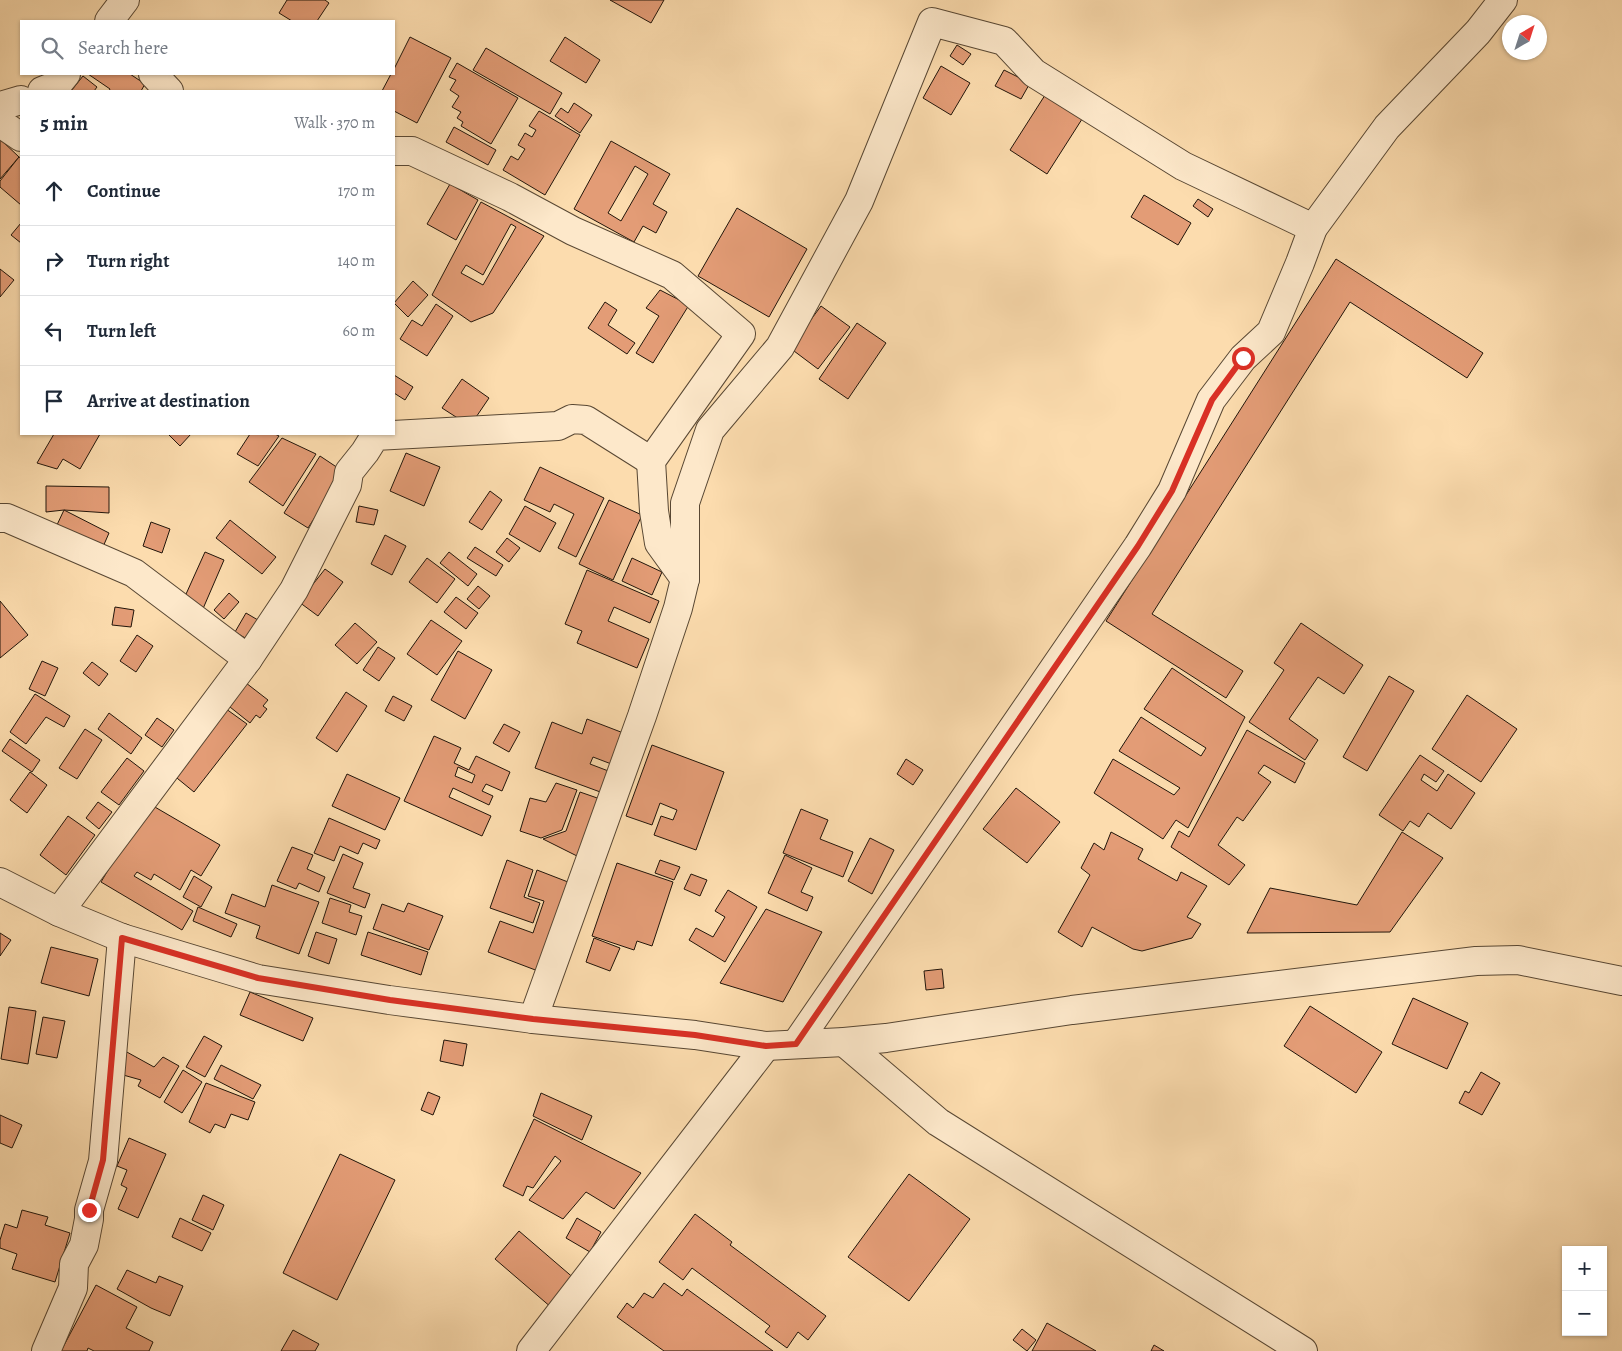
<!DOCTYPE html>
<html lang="en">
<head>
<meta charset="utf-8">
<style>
	:root { --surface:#fff; --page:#f6f6f7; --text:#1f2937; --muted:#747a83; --line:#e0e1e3 }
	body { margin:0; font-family:Alegreya,serif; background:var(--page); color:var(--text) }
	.controls { position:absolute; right:15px; bottom:15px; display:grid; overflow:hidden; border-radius:0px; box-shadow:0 1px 4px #0004 }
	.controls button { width:45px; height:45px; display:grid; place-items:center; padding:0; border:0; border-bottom:1px solid var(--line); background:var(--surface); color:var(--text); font:25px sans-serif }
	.compass { position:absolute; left:1502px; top:15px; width:45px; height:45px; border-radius:50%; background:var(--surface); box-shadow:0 1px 4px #0004; rotate:39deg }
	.stop { position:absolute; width:15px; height:15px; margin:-11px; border:4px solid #d93025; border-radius:50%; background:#fff }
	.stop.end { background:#d93025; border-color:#fff; box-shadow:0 1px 5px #0008 }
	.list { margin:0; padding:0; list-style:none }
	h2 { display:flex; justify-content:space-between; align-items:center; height:65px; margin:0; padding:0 20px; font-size:21px }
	h2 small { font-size:16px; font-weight:400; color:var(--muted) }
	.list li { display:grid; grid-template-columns:32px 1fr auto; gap:15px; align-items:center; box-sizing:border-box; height:70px; padding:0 20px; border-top:1px solid var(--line) }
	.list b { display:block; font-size:19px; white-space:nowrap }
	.list em { font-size:16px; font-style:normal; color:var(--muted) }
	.icon { flex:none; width:28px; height:28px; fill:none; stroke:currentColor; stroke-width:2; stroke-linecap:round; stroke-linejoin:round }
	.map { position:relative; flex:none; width:1622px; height:1351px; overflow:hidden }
	.search { position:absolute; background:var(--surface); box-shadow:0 1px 4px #0004; left:20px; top:20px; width:375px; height:55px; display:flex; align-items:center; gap:12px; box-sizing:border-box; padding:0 18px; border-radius:0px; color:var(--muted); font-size:19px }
	.panel { position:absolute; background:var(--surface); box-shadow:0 1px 4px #0004; left:20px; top:90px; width:375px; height:345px; border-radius:0px }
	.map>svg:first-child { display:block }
	.building { fill:#e39c76; stroke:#21150a; fill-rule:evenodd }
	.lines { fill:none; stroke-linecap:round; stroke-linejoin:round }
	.minor-casing { stroke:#584733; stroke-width:30 }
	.minor { stroke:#fde8ca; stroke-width:28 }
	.route { stroke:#d93025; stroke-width:6 }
</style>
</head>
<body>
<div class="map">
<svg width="1622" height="1351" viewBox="0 0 1622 1351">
	<rect width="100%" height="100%" fill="#fcdcae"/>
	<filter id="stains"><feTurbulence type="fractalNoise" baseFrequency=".004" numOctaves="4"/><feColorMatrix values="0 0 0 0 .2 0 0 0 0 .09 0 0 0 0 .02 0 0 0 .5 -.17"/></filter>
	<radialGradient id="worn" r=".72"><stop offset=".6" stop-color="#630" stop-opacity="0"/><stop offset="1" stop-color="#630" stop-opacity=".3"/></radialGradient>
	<g class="building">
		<path d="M287 0H325L329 3 317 21H292L279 13Z"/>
		<path d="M610 0H664L651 23Z"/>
		<path d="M410 37 451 58 417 123 394 111V91H382L391 74H394V69Z"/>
		<path d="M565 37 600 60 586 83 550 61Z"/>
		<path d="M957 45 971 54 963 65 950 56Z"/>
		<path d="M486 48 562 93 550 114 473 70Z"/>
		<path d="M457 63 518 98 491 144 461 126 463 122 457 118 461 112 452 107 459 96 450 90 456 80 449 77Z"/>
		<path d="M941 66 970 83 951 115 923 98Z"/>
		<path d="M1004 70 1030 83 1021 99 995 86Z"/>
		<path d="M88 74H130L145 84 141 91H109L110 89Z"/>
		<path d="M83 76 97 87 94 91H71Z"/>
		<path d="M1047 92 1084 116 1047 174 1010 150Z"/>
		<path d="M574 103 592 115 580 133 555 116 561 108 568 113Z"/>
		<path d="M539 111 580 135 545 195 503 170 511 156 518 160 525 149 518 145 525 133 532 137 536 130 529 126Z"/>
		<path d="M454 127 496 150 488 165 446 142Z"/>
		<path d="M0 139 19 157 0 179Z"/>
		<path d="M611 141 670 174 653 204 667 212 656 233 643 226 634 242 574 209ZM635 166 648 174 621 221 608 213Z"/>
		<path d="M19 157 21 158V205L0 187V181Z"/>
		<path d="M450 184 478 200 456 240 427 224Z"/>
		<path d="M1144 195 1191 223 1178 245 1131 217Z"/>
		<path d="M1198 199 1213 209 1208 217 1193 206Z"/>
		<path d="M481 202 544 236 493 313 471 322 432 295ZM511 224 516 227 483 285 461 273 466 265 483 275Z"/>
		<path d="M737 208 807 249 769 317 698 276Z"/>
		<path d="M21 223V243L11 235Z"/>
		<path d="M1336 259 1483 353 1467 378 1350 302 1152 614 1243 671 1226 698 1106 621Z"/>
		<path d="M0 269 14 280 0 297Z"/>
		<path d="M413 281 428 295 408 317 394 303Z"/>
		<path d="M660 290 689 305 653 363 636 353 659 316 646 308Z"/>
		<path d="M605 302 617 310 608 325 635 343 627 354 588 328Z"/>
		<path d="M436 304 453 316 427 356 400 339 412 320 422 326Z"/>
		<path d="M821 306 850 327 818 369 790 348Z"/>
		<path d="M857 323 886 343 848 399 819 379Z"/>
		<path d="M394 375 413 387 405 400 394 393Z"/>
		<path d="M462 379 489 398 470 426 442 408Z"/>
		<path d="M54 434H100L80 469 63 459 57 469 37 463Z"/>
		<path d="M168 434H191L180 446Z"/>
		<path d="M250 434H275L279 436 258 466 237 454Z"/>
		<path d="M282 438 316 454 283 506 249 482Z"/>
		<path d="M406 453 440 467 424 506 390 491Z"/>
		<path d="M320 456 344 472 308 528 284 513Z"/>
		<path d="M540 467 604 498 576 557 558 548 574 514 554 504 550 512 524 500Z"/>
		<path d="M46 486 109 487V513L64 510 46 512Z"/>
		<path d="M490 491 502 500 482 530 469 522Z"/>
		<path d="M609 500 642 515 613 580 579 564Z"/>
		<path d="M359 506 378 510 374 525 356 522Z"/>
		<path d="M525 506 556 523 540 552 509 534Z"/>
		<path d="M64 510 109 533 99 556 56 527Z"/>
		<path d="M230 520 276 557 262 574 216 538Z"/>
		<path d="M151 522 170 529 162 553 143 546Z"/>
		<path d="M385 535 406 546 392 575 371 564Z"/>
		<path d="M507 538 520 548 509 562 496 552Z"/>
		<path d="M475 547 503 565 496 576 467 558Z"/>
		<path d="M205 552 224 560 202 611 182 603Z"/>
		<path d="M449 552 477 574 468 586 440 563Z"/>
		<path d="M427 558 455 579 437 603 409 582Z"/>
		<path d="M632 558 662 572 652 595 622 581Z"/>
		<path d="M325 569 343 582 318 616 299 602Z"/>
		<path d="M587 570 659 601 650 623 614 607 608 621 649 639 637 668 577 643 582 631 565 624Z"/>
		<path d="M478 586 490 596 479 609 467 599Z"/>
		<path d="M229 593 239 602 224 619 214 610Z"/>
		<path d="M456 597 478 613 466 629 444 612Z"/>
		<path d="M0 601 28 635 0 658Z"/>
		<path d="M115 607 134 610 131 627 112 625Z"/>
		<path d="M246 613 263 623 252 642 235 632Z"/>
		<path d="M431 620 462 641 437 675 407 654Z"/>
		<path d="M355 623 377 642 357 664 335 645Z"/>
		<path d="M1301 623 1363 665 1344 694 1318 677 1289 719 1318 740 1305 760 1249 722 1284 670 1274 663Z"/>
		<path d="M137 635 153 646 136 672 120 661Z"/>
		<path d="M378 647 395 658 379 681 363 670Z"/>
		<path d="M458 651 492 670 465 719 431 700Z"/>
		<path d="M42 661 58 668 45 696 29 689Z"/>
		<path d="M92 662 108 674 99 686 83 673Z"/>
		<path d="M1172 668 1245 717 1188 828 1176 820 1163 839 1094 793 1113 759 1174 795 1180 788 1119 751 1141 717 1201 756 1206 748 1144 709Z"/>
		<path d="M237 676 268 700 263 706 267 709 260 718 256 715 250 723 220 699Z"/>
		<path d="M1389 676 1414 691 1367 771 1343 757Z"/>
		<path d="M346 692 367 706 337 752 316 738Z"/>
		<path d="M35 694 70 716 64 727 46 717 26 744 10 732Z"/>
		<path d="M1467 695 1517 729 1481 782 1432 749Z"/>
		<path d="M393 696 412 706 404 721 385 711Z"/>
		<path d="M222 706 247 724 194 792 172 774Z"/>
		<path d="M109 713 142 738 131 754 98 729Z"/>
		<path d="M157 718 174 730 162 747 145 735Z"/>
		<path d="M587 719 626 734 614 765 593 757 590 764 611 772 603 793 535 768 552 722 582 734Z"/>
		<path d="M504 724 520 732 509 752 493 743Z"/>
		<path d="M85 729 102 740 77 779 59 768Z"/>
		<path d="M1247 730 1305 763 1295 783 1264 765 1258 773 1271 782 1243 821 1237 817 1218 845 1245 865 1229 885 1171 847 1179 831 1189 837Z"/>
		<path d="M434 736 461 748 454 763 469 770 476 756 510 772 502 791 486 784 482 791 493 796 489 805 453 788 449 797 491 816 482 836 404 801ZM458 767 475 775 472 783 455 776Z"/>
		<path d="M10 739 40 760 32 772 2 751Z"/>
		<path d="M652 745 724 772 696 850 654 835 661 816 673 820 677 810 660 803 652 825 626 816Z"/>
		<path d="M1420 755 1444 771 1436 782 1424 774 1421 780 1437 791 1448 774 1475 793 1451 829 1428 813 1419 827 1410 821 1403 831 1379 815Z"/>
		<path d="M127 758 144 771 119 805 101 792Z"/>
		<path d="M906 759 923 770 913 785 897 774Z"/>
		<path d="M30 772 47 785 27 813 10 800Z"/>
		<path d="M347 774 400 798 385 830 332 806Z"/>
		<path d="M556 783 577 790 562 830 541 838 520 831 530 798 546 802Z"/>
		<path d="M1016 788 1060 822 1027 863 983 829Z"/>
		<path d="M580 792 603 800 579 857 543 839 566 831Z"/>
		<path d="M98 802 112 812 99 829 86 818Z"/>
		<path d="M148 803 220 845 201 876 191 870 180 890 154 874 151 880 137 872 134 876 193 911 182 930 101 882Z"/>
		<path d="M801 809 828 820 820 839 853 852 843 877 783 853Z"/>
		<path d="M68 816 95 835 66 875 40 855Z"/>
		<path d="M329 818 380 840 376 849 363 843 358 854 340 846 334 861 314 853Z"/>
		<path d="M1111 832 1143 849 1138 859 1177 881 1181 872 1207 886 1187 917 1201 924 1192 938 1142 951 1133 949 1092 927 1082 947 1058 932 1090 875 1081 868 1094 843 1104 850Z"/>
		<path d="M1402 832 1443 858 1390 932 1247 933 1270 888 1357 905Z"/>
		<path d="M870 838 894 850 872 894 848 881Z"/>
		<path d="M292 847 313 855 307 869 325 877 319 892 299 883 296 889 277 881Z"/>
		<path d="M343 854 363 863 353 888 370 894 365 908 327 893Z"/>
		<path d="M785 855 812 868 801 892 813 897 807 911 768 893Z"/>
		<path d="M507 860 533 870 524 897 540 903 533 923 490 908Z"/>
		<path d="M660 860 680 867 674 880 655 873Z"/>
		<path d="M617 863 673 882 652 946 637 941 634 950 592 936Z"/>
		<path d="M537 870 568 882 538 971 488 952 500 921 533 933 544 901 528 896Z"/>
		<path d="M691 874 707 880 700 896 684 889Z"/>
		<path d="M194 876 212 887 201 907 183 897Z"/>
		<path d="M272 885 319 902 299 954 256 938 260 926 225 913 232 894 265 907Z"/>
		<path d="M728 890 757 907 725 962 689 940 696 928 713 937 725 917 715 911Z"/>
		<path d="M330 898 351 905 349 912 362 916 356 935 322 923Z"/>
		<path d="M408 903 443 916 429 950 373 929 382 904 404 912Z"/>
		<path d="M198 907 237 924 231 937 193 921Z"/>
		<path d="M766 909 822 932 783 1002 720 983Z"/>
		<path d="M316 932 337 939 329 964 308 956Z"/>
		<path d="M368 932 428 952 421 975 361 955Z"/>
		<path d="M0 933 11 940 0 956Z"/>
		<path d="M594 938 620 948 610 971 586 962Z"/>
		<path d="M51 947 98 959 89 996 41 983Z"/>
		<path d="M942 969 944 988 926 990 924 971Z"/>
		<path d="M250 992 313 1018 303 1041 240 1015Z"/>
		<path d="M1413 998 1468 1023 1447 1069 1392 1044Z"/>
		<path d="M1310 1006 1382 1052 1356 1093 1284 1046Z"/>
		<path d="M9 1007 36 1011 28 1064 1 1059Z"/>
		<path d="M43 1017 65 1021 57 1058 36 1054Z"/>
		<path d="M204 1036 222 1046 205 1077 186 1067Z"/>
		<path d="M444 1040 467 1044 463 1066 440 1061Z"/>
		<path d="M125 1051 154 1067 163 1057 179 1066 160 1098 138 1086 141 1080 116 1073Z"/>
		<path d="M221 1065 261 1085 253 1099 214 1079Z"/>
		<path d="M183 1070 202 1082 182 1113 164 1102Z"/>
		<path d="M1481 1072 1500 1083 1482 1115 1459 1103 1465 1091 1469 1093Z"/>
		<path d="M206 1083 255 1102 248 1120 231 1114 225 1128 215 1124 210 1133 189 1122Z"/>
		<path d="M428 1092 440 1097 433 1115 421 1110Z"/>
		<path d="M541 1093 592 1116 582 1140 533 1116Z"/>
		<path d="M0 1115 22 1125 12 1148 0 1143Z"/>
		<path d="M534 1119 641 1173 614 1209 586 1192 563 1219 529 1200 561 1161 555 1156 533 1188 527 1186 523 1196 503 1186Z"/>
		<path d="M129 1138 166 1154 138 1218 118 1209 127 1188 121 1185 127 1170 117 1166Z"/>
		<path d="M340 1154 395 1180 337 1300 283 1273Z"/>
		<path d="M909 1174 970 1219 909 1301 848 1257Z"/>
		<path d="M203 1195 224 1205 213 1230 192 1220Z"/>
		<path d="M22 1210 48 1217 45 1225 70 1233 55 1282 12 1269 17 1254 0 1248V1240L5 1224 17 1228Z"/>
		<path d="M695 1214 732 1242 730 1245 826 1316 808 1340 798 1332 787 1348 765 1332 770 1326 692 1268 683 1280 659 1262Z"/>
		<path d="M180 1218 211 1233 202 1251 172 1237Z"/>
		<path d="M577 1218 601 1232 590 1252 566 1238Z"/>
		<path d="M519 1231 576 1280 552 1308 495 1259Z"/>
		<path d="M127 1270 156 1283 159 1276 183 1286 170 1316 151 1308 117 1289Z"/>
		<path d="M664 1283 682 1296 687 1289 773 1351H664L617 1317 627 1303 633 1308 644 1293 653 1298Z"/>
		<path d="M96 1285 137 1307 126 1328 153 1342 149 1351H94L88 1348 87 1351H61Z"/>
		<path d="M1047 1323 1096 1351H1032Z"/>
		<path d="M1022 1329 1036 1340 1027 1351 1013 1340Z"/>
		<path d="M293 1330 319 1344 315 1351H281Z"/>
		<path d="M1154 1345 1164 1351H1151Z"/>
	</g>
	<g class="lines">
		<defs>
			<g id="minor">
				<path d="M109 21 125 0"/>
				<path d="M153 74 169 91"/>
				<path d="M42 91 57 85 66 74"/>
				<path d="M0 106 21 100"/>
				<path d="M0 123 21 137"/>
				<path d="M394 151H412L510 197 573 231 672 275 741 334 651 461 654 511 659 543 685 579 678 608 642 716 533 1019"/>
				<path d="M0 518H7L134 573 248 659"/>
				<path d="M685 579V503L710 430 780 347 859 201 932 22 1004 41 1034 73 1183 166 1313 228"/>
				<path d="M0 882 59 912 122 938 258 979 389 1000 533 1019 695 1035 766 1046 844 1042 886 1038 1072 1010 1476 961 1518 960 1622 981"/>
				<path d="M59 912 248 659 294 590 347 485 349 472 365 452 375 436 558 426 572 419 586 420 651 461"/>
				<path d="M844 1042 938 1122 1303 1351"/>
				<path d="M796 1044 1138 546 1172 491 1211 400 1243 358 1271 332 1300 263 1313 228 1387 127 1478 32 1503 0"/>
				<path d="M46 1351 73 1288 74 1264 84 1245 89 1219V1210L103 1161 122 938"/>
				<path d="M531 1351 766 1046"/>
			</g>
		</defs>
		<use href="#minor" class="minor-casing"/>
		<use href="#minor" class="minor"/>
	</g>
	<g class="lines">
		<path class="route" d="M89 1210 103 1160 122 938 258 978 390 1000 533 1019 695 1035 766 1046 796 1044 1138 546 1172 491 1212 400 1243 358"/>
	</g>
	<rect width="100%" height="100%" filter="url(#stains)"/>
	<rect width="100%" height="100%" fill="url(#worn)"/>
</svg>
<div class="controls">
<button>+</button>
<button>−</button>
</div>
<svg class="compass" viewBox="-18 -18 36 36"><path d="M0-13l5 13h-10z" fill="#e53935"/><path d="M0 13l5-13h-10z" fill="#747a83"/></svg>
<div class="stop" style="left:1243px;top:358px"></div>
<div class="stop end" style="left:89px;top:1210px"></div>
<div class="search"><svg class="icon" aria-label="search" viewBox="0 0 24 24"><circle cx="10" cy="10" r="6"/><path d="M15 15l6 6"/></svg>Search here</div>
<section class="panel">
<h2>5 min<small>Walk · 370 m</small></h2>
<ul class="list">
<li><svg class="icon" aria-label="ahead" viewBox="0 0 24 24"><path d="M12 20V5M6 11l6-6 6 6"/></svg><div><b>Continue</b></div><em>170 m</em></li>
<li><svg class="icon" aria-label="right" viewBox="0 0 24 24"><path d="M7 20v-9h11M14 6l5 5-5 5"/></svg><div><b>Turn right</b></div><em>140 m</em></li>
<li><svg class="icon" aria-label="left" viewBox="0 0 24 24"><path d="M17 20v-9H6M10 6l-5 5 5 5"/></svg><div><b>Turn left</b></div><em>60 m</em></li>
<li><svg class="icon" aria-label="arrive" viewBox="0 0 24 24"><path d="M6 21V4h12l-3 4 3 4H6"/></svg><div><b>Arrive at destination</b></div></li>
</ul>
</section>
</div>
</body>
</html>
